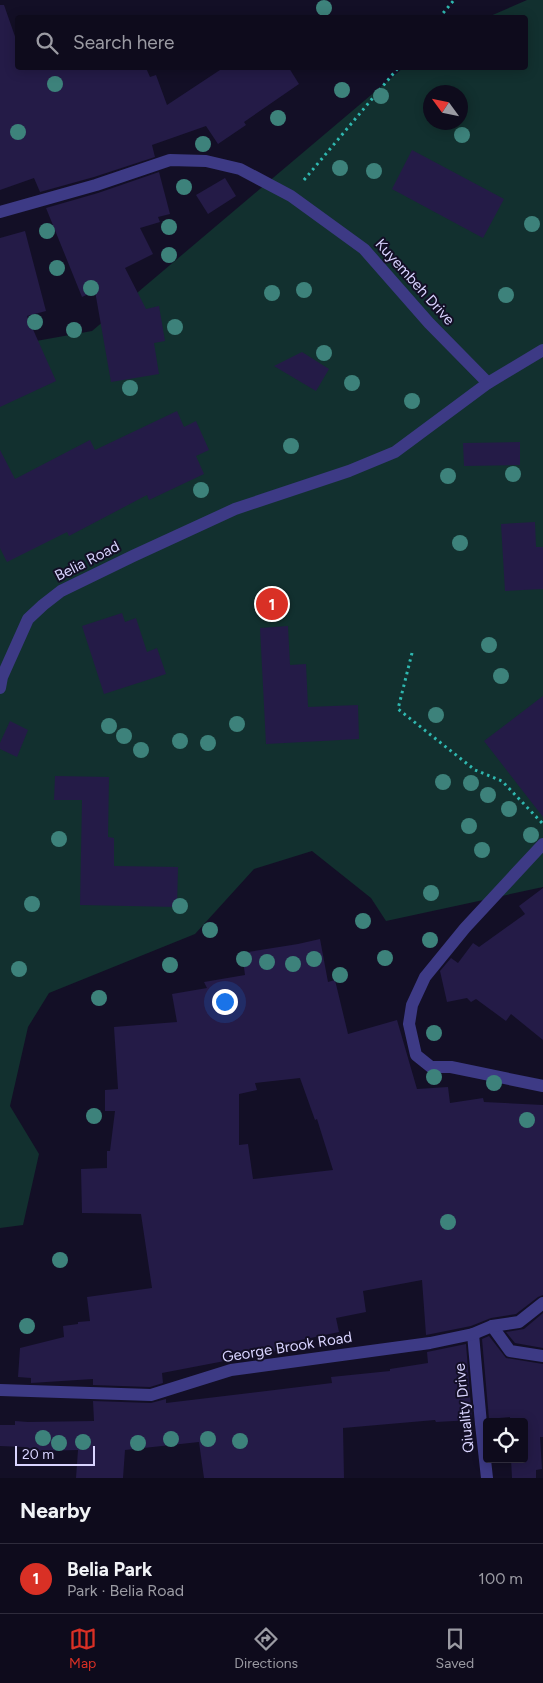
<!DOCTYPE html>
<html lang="en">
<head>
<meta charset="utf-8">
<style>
	:root { --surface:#0e0b1c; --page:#1c1929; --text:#f1f3f6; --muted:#9b9ba3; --line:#2e2b3b; --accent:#d93025 }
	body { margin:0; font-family:Figtree,sans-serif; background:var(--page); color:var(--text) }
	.controls { position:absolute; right:15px; bottom:15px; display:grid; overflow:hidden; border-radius:5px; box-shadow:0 2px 12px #0003 }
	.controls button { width:45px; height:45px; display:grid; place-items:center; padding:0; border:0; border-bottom:1px solid var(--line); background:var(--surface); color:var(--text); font:25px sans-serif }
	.compass { position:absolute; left:423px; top:85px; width:45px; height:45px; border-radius:50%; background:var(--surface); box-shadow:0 2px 12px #0003; rotate:303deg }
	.scale { position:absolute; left:15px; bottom:12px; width:80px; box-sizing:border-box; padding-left:5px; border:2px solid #d9d4ff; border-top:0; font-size:14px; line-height:18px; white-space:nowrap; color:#d9d4ff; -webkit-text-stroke:4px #130f26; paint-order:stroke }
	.you { position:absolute; left:224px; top:1001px; width:18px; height:18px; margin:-12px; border:4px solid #fff; border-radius:50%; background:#1a73e8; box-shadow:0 0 0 8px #1a73e833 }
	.badge { display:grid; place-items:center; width:32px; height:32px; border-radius:50%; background:var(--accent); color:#fff; font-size:16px; font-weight:700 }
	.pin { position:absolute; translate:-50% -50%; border:2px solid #fff; box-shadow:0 1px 5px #0006 }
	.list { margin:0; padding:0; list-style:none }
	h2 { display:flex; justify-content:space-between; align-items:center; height:65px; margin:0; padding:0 20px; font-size:21px }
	h2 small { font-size:16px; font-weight:400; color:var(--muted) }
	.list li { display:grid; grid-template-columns:32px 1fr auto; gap:15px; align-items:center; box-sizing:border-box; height:70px; padding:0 20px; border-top:1px solid var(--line) }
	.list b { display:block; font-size:19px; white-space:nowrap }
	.list p { margin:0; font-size:16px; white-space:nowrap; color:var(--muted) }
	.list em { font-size:16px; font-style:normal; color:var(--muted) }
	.icon { flex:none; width:28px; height:28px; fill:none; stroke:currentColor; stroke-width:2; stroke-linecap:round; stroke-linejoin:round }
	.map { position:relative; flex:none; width:543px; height:1478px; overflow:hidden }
	.search { position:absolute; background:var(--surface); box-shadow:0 2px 12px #0003; left:15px; right:15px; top:15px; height:55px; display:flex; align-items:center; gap:12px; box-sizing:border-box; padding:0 18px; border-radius:5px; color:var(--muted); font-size:19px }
	.sheet { height:135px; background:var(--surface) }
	nav { display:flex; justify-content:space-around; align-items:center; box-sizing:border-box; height:70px; border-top:1px solid var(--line); background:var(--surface); font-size:14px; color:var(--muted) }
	nav a { display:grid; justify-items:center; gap:2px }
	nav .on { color:var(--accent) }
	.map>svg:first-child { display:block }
	.green { fill:#12302f; fill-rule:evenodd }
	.building { fill:#241b47; fill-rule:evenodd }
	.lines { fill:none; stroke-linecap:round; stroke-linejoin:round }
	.path { stroke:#2fb8b0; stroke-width:3; stroke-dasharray:2.5 4; stroke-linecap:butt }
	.minor { stroke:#3d3a85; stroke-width:12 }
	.tree { fill:#3d827b }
	.labels { text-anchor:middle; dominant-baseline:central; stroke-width:4; stroke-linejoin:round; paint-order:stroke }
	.street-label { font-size:15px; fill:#d9d4ff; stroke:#130f26 }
</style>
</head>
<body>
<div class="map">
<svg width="543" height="1478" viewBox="0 0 543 1478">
	<rect width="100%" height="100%" fill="#130f26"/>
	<path class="green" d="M527 0H543V887L386 921 371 898 312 851 254 869 195 934 49 993 28 1027 10 1106 39 1154 23 1225 0 1228V357L36 341 92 331 403 68H526V18L488 17ZM430 92H460V122H430Z"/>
	<g class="building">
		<path d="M0 5H4L18 45V68H146L150 77 156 75 167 105 223 68H289L299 84 244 122 246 125 218 144 206 126 152 145 155 157 94 177 40 192 34 178 0 190Z"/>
		<path d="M412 150 504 199 483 238 392 189Z"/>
		<path d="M159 172 170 214 158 217 160 222 140 228 153 254 125 268 146 309 159 306 165 341 154 343 159 374 111 382 95 291 82 297 46 208 98 193Z"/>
		<path d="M225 178 236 196 208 214 196 195Z"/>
		<path d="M25 231 46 311 27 316 56 381 0 407V238Z"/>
		<path d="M302 352 329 369 316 391 274 366Z"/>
		<path d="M177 411 184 427 196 421 209 450 196 456 204 474 149 500 147 495 69 536 67 532 7 562 0 548V450L15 479 90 440 95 450Z"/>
		<path d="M520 442V465L464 466 463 443Z"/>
		<path d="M535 522 536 547H543V589L505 591 501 524Z"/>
		<path d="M122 613 125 622 136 618 147 652 157 648 166 674 104 694 82 626Z"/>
		<path d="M288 626 290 665 306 664 308 707 358 705 359 739 266 744 260 628Z"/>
		<path d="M543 696V817L484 741Z"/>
		<path d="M10 721 28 730 17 757 0 749V743Z"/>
		<path d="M55 776 109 777 108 837 114 838V866L178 867 177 907 80 905 82 800H54Z"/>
		<path d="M543 888V1040L511 1014 506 1021 476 999 471 1002 467 998 447 1002 440 971 451 958 458 963 473 943 479 947 525 914 519 906Z"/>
		<path d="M320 939 328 982 335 980 348 1034 397 1020 417 1089 448 1087 450 1103 483 1098 484 1102 543 1105V1295L538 1297 516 1314 491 1318 471 1326 426 1335 422 1280 363 1291 366 1312 336 1318 339 1332 296 1341 297 1347 162 1373 163 1383 150 1387 93 1385V1379L31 1383V1378L18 1377 20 1348 64 1337 63 1326 78 1324V1322L90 1321 87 1297 152 1288 141 1214 82 1213 81 1169 107 1168V1151H110L115 1111H105V1090L118 1089 114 1027 177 1022 172 994 207 988 204 982 245 975 242 953 298 944ZM300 1078 315 1120 317 1119 333 1170 253 1179 248 1144 239 1145V1094L257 1090 255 1083Z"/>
		<path d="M543 1313V1348L515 1343 506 1332 524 1329Z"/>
		<path d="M489 1336 506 1358 543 1364V1437H540L542 1469 536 1470V1478H512L511 1459H524V1422H510V1417L489 1419 482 1339Z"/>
		<path d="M466 1344 472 1420 436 1422 435 1420 343 1428 344 1478H204L199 1442 125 1450 123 1478H76L78 1450 37 1451 24 1447 0 1446V1425H15V1421L28 1422 94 1421 93 1401 151 1403 166 1399V1403L332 1383 331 1377 390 1371V1369L428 1363 427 1352Z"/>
	</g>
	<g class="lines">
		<g class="path">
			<path d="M439 18 454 0"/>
			<path d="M304 180 398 68"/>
			<path d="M412 653 398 709 475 770 502 781 543 824"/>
		</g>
		<g class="minor">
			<path d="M0 212 96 185 170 160 206 161 240 169 291 196 364 249 429 323 488 383"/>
			<path d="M0 688 2 677 28 619 43 605 61 591 133 556 235 509 349 471 395 452 488 383 543 350"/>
			<path d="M543 844 465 928 425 977 412 1005 409 1024 416 1055 431 1067H451L543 1086"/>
			<path d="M492 1326 510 1351 543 1356"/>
			<path d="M473 1334 481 1424 487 1478"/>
			<path d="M0 1390 151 1395 231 1370 430 1343 473 1334 492 1326 519 1322 543 1303"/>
		</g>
	</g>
	<g class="tree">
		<circle cx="324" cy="8" r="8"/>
		<circle cx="55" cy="84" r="8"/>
		<circle cx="342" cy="90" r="8"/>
		<circle cx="381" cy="96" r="8"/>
		<circle cx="278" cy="118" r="8"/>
		<circle cx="18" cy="132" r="8"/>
		<circle cx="462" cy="135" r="8"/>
		<circle cx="203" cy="144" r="8"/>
		<circle cx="340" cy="168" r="8"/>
		<circle cx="374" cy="171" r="8"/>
		<circle cx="184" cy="187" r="8"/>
		<circle cx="532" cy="224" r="8"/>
		<circle cx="169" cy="227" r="8"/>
		<circle cx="47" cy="231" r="8"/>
		<circle cx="169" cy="255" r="8"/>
		<circle cx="57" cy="268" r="8"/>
		<circle cx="91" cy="288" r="8"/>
		<circle cx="304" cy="290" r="8"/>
		<circle cx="272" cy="293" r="8"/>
		<circle cx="506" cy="295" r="8"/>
		<circle cx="35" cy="322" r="8"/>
		<circle cx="175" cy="327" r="8"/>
		<circle cx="74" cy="330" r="8"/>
		<circle cx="324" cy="353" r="8"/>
		<circle cx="352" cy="383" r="8"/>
		<circle cx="130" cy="388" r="8"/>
		<circle cx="412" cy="401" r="8"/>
		<circle cx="291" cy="446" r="8"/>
		<circle cx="513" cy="474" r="8"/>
		<circle cx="448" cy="476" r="8"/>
		<circle cx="201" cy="490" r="8"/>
		<circle cx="460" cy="543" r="8"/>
		<circle cx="489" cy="645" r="8"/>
		<circle cx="501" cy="676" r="8"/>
		<circle cx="436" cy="715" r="8"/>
		<circle cx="237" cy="724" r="8"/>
		<circle cx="109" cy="726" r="8"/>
		<circle cx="124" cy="736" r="8"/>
		<circle cx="180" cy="741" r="8"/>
		<circle cx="208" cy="743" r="8"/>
		<circle cx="141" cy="750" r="8"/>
		<circle cx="443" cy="782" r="8"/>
		<circle cx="471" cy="783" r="8"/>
		<circle cx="488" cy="795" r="8"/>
		<circle cx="509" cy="809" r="8"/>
		<circle cx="469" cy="826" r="8"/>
		<circle cx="531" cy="835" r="8"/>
		<circle cx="59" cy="839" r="8"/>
		<circle cx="482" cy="850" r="8"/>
		<circle cx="431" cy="893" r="8"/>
		<circle cx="32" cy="904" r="8"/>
		<circle cx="180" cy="906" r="8"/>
		<circle cx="363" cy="921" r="8"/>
		<circle cx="210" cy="930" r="8"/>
		<circle cx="430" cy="940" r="8"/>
		<circle cx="385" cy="958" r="8"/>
		<circle cx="244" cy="959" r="8"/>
		<circle cx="314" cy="959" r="8"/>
		<circle cx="267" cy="962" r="8"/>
		<circle cx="293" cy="964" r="8"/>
		<circle cx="170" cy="965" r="8"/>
		<circle cx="19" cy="969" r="8"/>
		<circle cx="340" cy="975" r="8"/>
		<circle cx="99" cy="998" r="8"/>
		<circle cx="434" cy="1033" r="8"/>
		<circle cx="434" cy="1077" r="8"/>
		<circle cx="494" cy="1083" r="8"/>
		<circle cx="94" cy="1116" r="8"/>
		<circle cx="527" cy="1120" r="8"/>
		<circle cx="448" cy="1222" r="8"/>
		<circle cx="60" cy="1260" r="8"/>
		<circle cx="27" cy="1326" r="8"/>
		<circle cx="43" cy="1438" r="8"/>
		<circle cx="171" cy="1439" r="8"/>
		<circle cx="208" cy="1439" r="8"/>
		<circle cx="240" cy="1441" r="8"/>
		<circle cx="83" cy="1442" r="8"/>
		<circle cx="59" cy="1443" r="8"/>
		<circle cx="138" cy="1443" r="8"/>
	</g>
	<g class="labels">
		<g class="street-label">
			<text transform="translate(415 282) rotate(48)">Kuyembeh Drive</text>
			<text transform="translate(87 561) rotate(-27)">Belia Road</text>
			<text transform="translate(287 1347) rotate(-9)">George Brook Road</text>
			<text transform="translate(464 1408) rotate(-96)">Qiuality Drive</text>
		</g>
	</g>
</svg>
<div class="controls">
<button><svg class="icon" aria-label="locate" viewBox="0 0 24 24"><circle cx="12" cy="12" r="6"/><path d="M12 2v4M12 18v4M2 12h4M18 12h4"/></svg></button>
</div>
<svg class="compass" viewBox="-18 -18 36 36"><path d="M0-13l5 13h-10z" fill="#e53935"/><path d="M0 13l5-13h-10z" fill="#9b9ba3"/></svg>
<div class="scale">20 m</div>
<div class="you"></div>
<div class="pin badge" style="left:272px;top:604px">1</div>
<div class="search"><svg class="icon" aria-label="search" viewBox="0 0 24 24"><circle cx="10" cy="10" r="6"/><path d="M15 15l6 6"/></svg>Search here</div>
</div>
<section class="sheet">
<h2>Nearby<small></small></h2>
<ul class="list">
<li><span class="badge">1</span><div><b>Belia Park</b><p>Park · Belia Road</p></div><em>100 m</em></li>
</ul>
</section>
<nav>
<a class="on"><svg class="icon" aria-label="map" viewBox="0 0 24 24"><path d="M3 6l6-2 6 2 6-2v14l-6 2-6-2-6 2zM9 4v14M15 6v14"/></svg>Map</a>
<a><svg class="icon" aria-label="directions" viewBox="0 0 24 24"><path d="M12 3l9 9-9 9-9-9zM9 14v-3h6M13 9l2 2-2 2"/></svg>Directions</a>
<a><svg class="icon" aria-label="saved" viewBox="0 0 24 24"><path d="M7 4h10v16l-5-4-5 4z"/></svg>Saved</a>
</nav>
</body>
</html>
